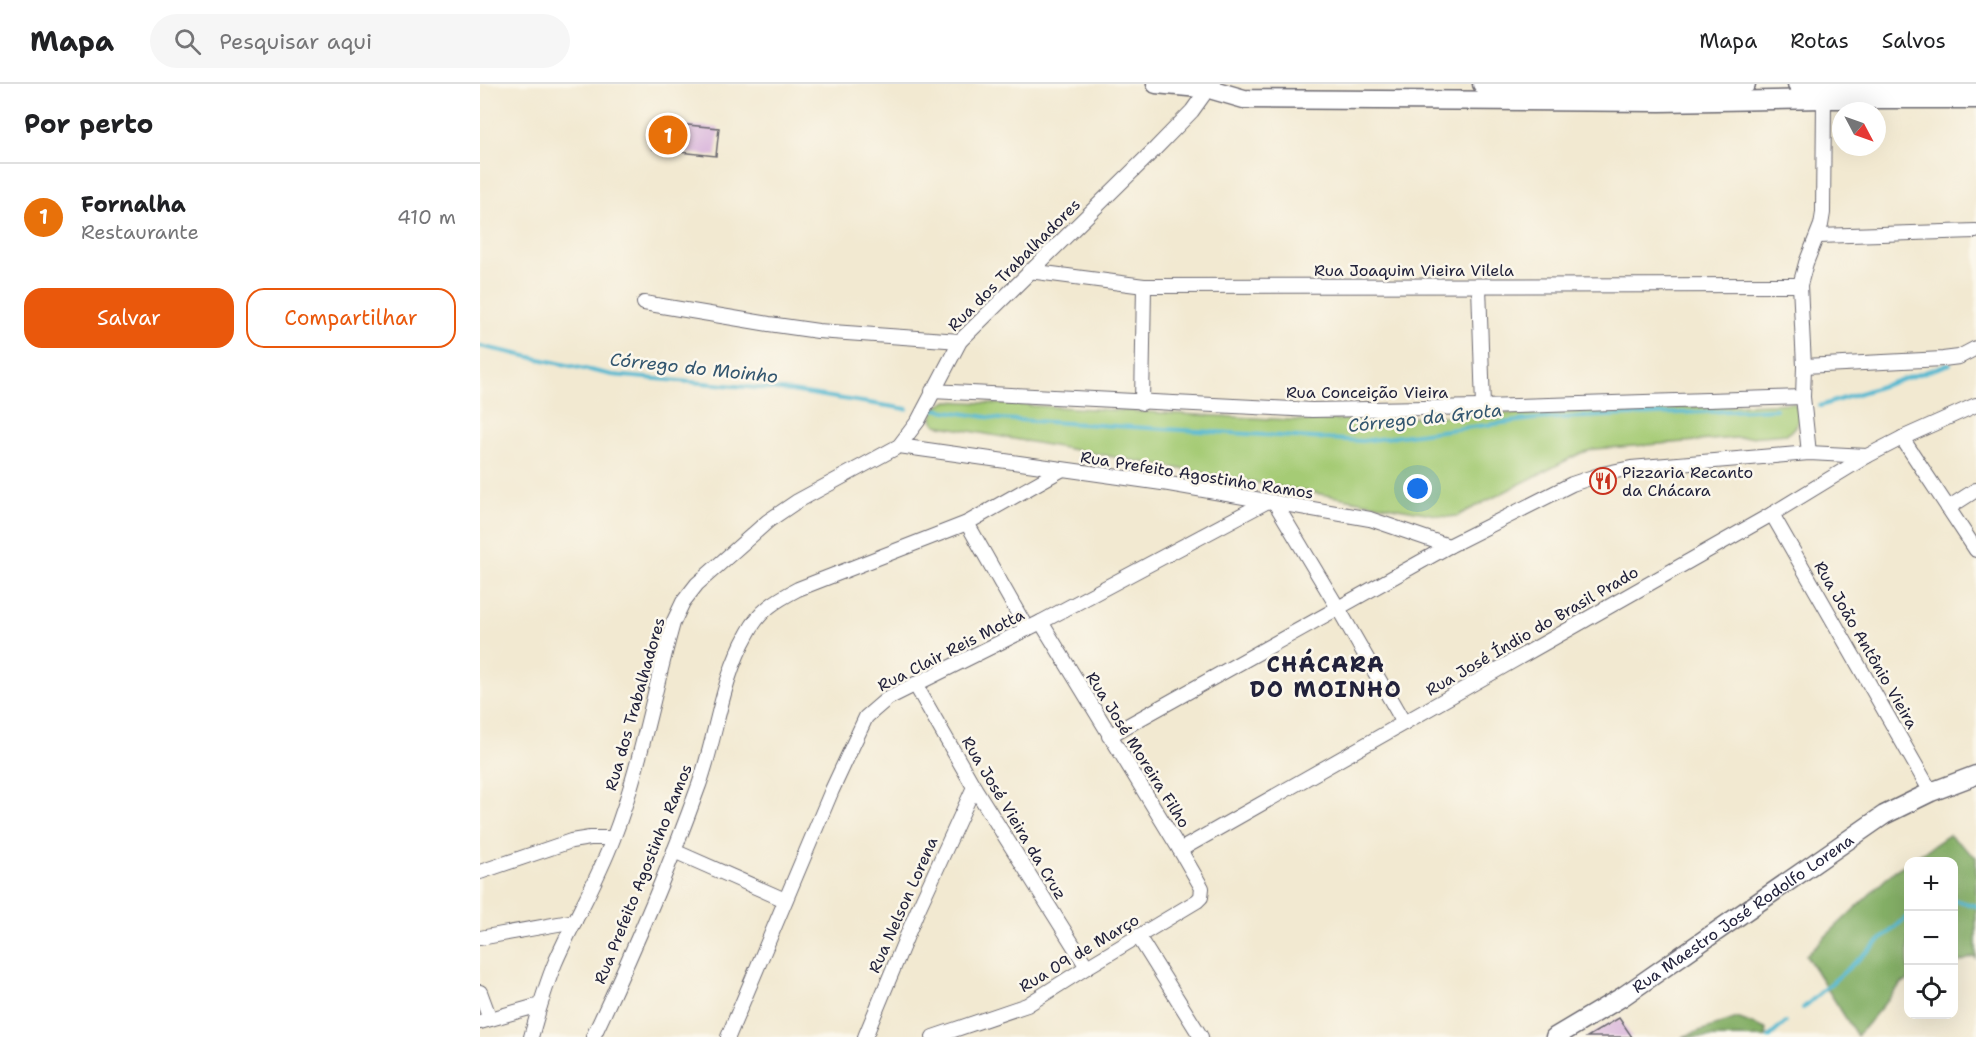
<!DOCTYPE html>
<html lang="pt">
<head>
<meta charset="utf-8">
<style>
	:root { --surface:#fff; --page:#f6f6f6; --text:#202124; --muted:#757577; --line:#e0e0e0; --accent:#ea580c }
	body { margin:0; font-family:"Shantell Sans",sans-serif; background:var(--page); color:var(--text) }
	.controls { position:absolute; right:18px; bottom:18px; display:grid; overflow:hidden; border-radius:12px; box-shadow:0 6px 24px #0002 }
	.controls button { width:54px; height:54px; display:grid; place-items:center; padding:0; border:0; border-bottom:2px solid var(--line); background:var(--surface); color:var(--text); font:30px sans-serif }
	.compass { position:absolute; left:1352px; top:18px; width:54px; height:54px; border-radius:50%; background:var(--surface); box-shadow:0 6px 24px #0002; rotate:131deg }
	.you { position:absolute; left:938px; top:405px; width:21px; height:21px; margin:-15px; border:4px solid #fff; border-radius:50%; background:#1a73e8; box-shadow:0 0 0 9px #1a73e833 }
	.badge { display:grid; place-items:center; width:39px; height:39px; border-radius:50%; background:var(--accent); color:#fff; font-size:20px; font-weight:700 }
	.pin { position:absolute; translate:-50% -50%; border:3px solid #fff; box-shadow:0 2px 6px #0006 }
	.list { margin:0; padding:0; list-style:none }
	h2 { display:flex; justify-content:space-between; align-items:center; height:78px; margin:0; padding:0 24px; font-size:26px }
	h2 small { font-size:20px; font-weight:400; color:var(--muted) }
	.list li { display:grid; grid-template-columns:39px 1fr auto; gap:18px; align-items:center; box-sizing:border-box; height:108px; padding:0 24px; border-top:2px solid var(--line) }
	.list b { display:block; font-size:22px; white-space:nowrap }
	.list p { margin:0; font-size:20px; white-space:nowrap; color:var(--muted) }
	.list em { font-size:20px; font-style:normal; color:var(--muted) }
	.actions { display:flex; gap:12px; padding:18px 24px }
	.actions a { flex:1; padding:14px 0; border:2px solid var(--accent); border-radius:18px; text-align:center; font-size:21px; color:var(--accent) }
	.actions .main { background:var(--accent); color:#fff }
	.icon { flex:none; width:33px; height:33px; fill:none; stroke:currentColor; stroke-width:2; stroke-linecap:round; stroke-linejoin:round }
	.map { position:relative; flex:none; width:1496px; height:953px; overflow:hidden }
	header { display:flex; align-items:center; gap:36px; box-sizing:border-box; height:84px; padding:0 30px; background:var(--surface); border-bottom:2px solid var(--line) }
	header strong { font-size:28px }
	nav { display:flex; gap:33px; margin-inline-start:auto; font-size:21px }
	.search { width:420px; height:54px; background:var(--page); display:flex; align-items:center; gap:15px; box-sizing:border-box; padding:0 21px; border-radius:33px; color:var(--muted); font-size:22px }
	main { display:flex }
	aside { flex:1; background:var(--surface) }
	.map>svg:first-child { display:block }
	.green { fill:#a5cb75; stroke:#647658; stroke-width:1.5 }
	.forest { fill:#84af66; stroke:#536850; stroke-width:1.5 }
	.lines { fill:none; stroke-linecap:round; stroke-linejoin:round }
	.stream { stroke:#52b8d0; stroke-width:4 }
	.building { fill:#d9b5db }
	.street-casing { stroke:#6b6870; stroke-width:16 }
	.secondary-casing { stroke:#6b6870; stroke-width:21 }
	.street { stroke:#fff; stroke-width:14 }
	.secondary { stroke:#fff; stroke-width:18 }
	.labels { text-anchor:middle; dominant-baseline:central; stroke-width:5; stroke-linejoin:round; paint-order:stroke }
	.street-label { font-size:16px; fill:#22223b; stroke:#fbf7ec }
	.poi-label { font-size:16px; fill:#22223b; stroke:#fbf7ec; text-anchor:start }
	.water-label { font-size:18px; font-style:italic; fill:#33566f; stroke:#fbf7ec }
	.district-label { font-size:22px; font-weight:bold; letter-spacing:1.5px; fill:#22223b; stroke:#fbf7ec }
</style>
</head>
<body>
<header>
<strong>Mapa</strong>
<div class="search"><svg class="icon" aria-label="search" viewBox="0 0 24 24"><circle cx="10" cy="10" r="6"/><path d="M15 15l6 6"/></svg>Pesquisar aqui</div>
<nav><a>Mapa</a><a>Rotas</a><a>Salvos</a></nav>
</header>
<main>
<aside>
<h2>Por perto<small></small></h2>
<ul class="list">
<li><span class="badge" style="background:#e8710a">1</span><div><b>Fornalha</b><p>Restaurante</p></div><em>410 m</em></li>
</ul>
<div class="actions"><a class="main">Salvar</a><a>Compartilhar</a></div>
</aside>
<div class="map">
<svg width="1496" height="953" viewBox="0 0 1496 953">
	<rect width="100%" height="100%" fill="#fbf7ec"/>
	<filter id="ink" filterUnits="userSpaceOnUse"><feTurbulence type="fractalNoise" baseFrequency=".0167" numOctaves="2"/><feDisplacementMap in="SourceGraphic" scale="12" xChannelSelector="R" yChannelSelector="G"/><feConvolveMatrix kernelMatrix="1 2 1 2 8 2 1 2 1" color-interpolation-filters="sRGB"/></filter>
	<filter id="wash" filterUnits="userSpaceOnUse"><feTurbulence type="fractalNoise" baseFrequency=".008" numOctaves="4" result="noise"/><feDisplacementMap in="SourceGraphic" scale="24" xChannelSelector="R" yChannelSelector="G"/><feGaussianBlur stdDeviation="1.35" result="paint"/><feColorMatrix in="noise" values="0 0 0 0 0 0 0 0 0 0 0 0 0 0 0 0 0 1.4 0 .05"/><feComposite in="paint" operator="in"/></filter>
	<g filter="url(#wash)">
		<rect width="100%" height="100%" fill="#f2e9d1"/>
		<path class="green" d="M468 317 829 337 1314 319C1322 330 1320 343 1307 350L1115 365 1101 369 977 432 968 433 456 341 452 335 454 324Z"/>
		<g class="forest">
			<path d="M1469 751 1496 773V875L1493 873 1474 880V778H1429Z"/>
			<path d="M1428 778V897L1422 899 1377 952 1326 871 1414 787Z"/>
			<path d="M1257 934 1286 945 1287 953H1202Z"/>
		</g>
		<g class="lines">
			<g class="stream">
				<path d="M0 262 132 291 312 307 427 325"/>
				<path d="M1340 322 1470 280"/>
				<path d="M453 325 520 335 882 357 1054 335 1296 325"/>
				<path d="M1474 816 1496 822"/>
				<path d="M1323 924 1428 832"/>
				<path d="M1289 953 1306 938"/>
			</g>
		</g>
		<g id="blocks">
			<g class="building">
				<path d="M176 38 239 44 236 72 172 65Z"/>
				<path d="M1139 934 1152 953H1107Z"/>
			</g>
		</g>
	</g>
	<g filter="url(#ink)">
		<use href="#blocks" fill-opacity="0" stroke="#6b6870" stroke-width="1.5"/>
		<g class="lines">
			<defs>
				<g id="street">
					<path d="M1338 152 1496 147"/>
					<path d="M549 187 664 202 1320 201"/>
					<path d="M999 202 1003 323"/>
					<path d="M164 219 289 240 338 247 480 257"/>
					<path d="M1324 282 1463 275 1479 273 1496 264"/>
					<path d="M452 307 832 326 1003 323 1323 313"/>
					<path d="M662 319 664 202"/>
					<path d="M1422 354 1496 466"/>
					<path d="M419 362 689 400 890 435 969 462"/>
					<path d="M1329 369 1323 313 1324 282 1320 201 1326 179 1341 141 1343 129 1344 15"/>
					<path d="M795 419 858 524 924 639"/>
					<path d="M1468 424 1496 406"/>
					<path d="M1292 430 1451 708"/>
					<path d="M487 439 547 545"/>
					<path d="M435 600 494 703 607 883"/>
					<path d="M629 652 969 462 1092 400 1122 390 1151 384 1329 369 1387 372"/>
					<path d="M700 766 1292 430 1387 372 1422 354 1496 321"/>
					<path d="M194 767 305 816"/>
					<path d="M0 788 91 757 110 754H133"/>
					<path d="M658 852 721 953"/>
					<path d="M0 854 95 837"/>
					<path d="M0 908 10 935"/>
					<path d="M0 938 60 921"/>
					<path d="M51 953C58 928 65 903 75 879 93 837 117 798 133 755 160 685 173 610 193 539L203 518 217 500 288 437 316 418 419 362 438 337 480 257 674 66 712 27 727 6"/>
					<path d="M113 953C152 871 188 787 219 701 237 651 241 596 268 549 280 526 295 517 318 505L487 439 581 386"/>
					<path d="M248 953 352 706 386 633 408 614 561 538 786 418"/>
					<path d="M385 953 436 830 494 703"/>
					<path d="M453 953 547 921 607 883 717 817 721 813 722 804 700 766 561 538"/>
				</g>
				<g id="secondary">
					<path d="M676 0 719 4"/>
					<path d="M1002 0H1266"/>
					<path d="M1317 0 1496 1"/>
					<path d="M733 6 764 15 1180 18 1344 15H1496"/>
					<path id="s1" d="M1075 953 1142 913 1404 731 1451 708 1496 691"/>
				</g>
			</defs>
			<use href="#street" class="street-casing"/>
			<use href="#secondary" class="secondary-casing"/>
			<use href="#street" class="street"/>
			<use href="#secondary" class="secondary"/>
		</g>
	</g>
	<defs>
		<symbol id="restaurant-ring" viewBox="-11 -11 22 22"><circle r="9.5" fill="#fbf7ec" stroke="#c8321e" stroke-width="1.5"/><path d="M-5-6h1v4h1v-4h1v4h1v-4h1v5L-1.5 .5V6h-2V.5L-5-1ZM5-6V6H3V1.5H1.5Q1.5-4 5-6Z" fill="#c8321e"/></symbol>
	</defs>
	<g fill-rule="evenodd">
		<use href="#restaurant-ring" x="1108" y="382" width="30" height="30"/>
	</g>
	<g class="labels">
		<g class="street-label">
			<text transform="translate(534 181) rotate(-45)">Rua dos Trabalhadores</text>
			<text x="934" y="186">Rua Joaquim Vieira Vilela</text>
			<text x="887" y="308">Rua Conceição Vieira</text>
			<text transform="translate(717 391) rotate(9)">Rua Prefeito Agostinho Ramos</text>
			<text transform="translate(1052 547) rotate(-30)">Rua José Índio do Brasil Prado</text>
			<text transform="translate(1386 561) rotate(60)">Rua João Antônio Vieira</text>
			<text transform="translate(471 566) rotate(-27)">Rua Clair Reis Motta</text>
			<text transform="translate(155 620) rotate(-74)">Rua dos Trabalhadores</text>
			<text transform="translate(658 666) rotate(58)">Rua José Moreira Filho</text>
			<text transform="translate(534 734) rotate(59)">Rua José Vieira da Cruz</text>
			<text transform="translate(163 790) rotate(-68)">Rua Prefeito Agostinho Ramos</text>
			<text transform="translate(423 821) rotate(-66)">Rua Nelson Lorena</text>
			<text stroke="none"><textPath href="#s1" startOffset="225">Rua Maestro José Rodolfo Lorena</textPath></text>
			<text transform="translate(599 869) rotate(-31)">Rua 09 de Março</text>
		</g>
		<g class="poi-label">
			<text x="1142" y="388">Pizzaria Recanto<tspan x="1142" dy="18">da Chácara</tspan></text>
		</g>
		<g class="water-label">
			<text transform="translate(214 284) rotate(6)">Córrego do Moinho</text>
			<text transform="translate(945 334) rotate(-6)">Córrego da Grota</text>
		</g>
		<g class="district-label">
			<text x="846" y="580">CHÁCARA<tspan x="846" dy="25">DO MOINHO</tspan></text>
		</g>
	</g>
</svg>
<div class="controls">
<button>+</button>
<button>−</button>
<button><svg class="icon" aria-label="locate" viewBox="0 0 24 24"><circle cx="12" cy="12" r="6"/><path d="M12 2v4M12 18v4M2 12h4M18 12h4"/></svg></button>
</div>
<svg class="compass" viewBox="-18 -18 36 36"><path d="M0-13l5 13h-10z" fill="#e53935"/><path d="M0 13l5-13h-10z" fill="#757577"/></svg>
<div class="you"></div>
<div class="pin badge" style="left:188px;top:51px;background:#e8710a">1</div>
</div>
</main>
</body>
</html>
